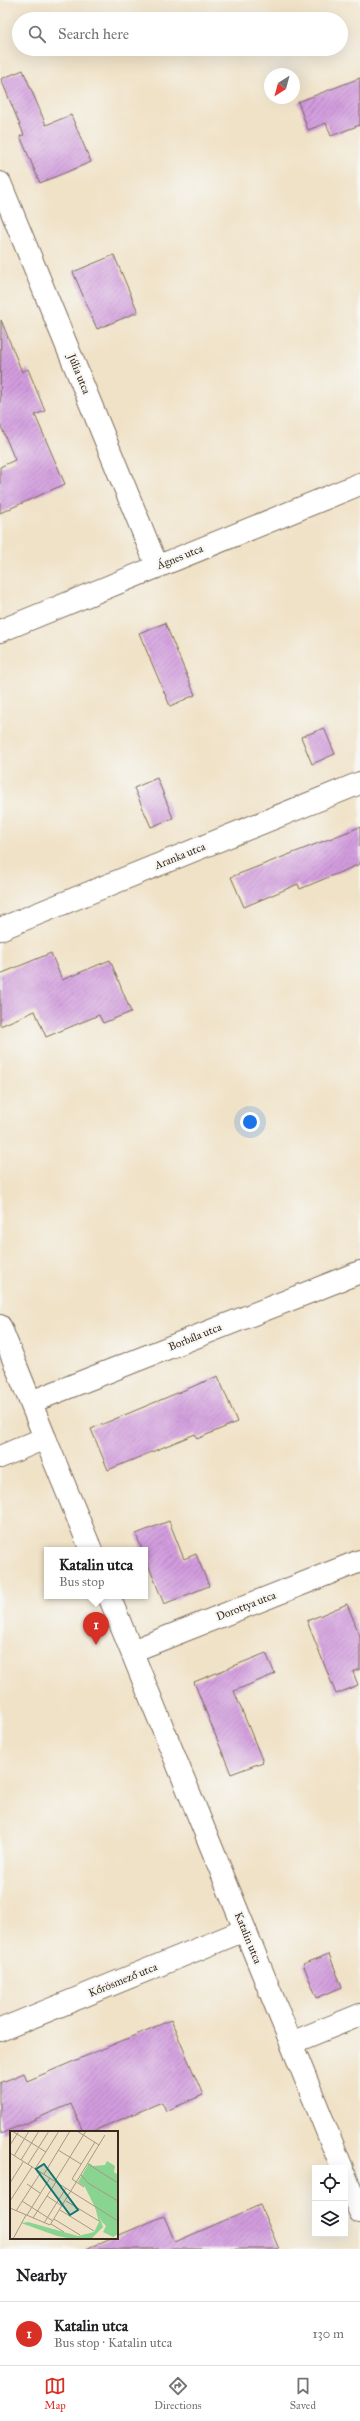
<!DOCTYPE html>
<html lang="en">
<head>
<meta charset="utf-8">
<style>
	:root { --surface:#fff; --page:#f6f6f6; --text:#202124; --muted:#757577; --line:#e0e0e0; --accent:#d93025 }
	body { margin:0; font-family:"IM FELL Great Primer",serif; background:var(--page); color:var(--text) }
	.controls { position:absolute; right:12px; bottom:12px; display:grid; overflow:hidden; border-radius:0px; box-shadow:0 4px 16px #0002 }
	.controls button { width:36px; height:36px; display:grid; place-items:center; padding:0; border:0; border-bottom:1px solid var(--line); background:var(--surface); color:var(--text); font:20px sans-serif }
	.compass { position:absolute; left:264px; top:68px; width:36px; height:36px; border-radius:50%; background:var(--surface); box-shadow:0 4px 16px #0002; rotate:216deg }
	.you { position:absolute; left:250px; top:1122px; width:14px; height:14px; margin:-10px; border:3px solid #fff; border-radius:50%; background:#1a73e8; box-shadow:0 0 0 6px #1a73e833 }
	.badge { display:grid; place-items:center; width:26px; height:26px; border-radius:50%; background:var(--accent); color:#fff; font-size:13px; font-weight:700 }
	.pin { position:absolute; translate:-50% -33px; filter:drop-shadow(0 1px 2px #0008) }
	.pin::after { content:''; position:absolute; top:21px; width:14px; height:12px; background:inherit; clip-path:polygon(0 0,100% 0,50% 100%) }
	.popup { position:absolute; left:44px; top:1547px; width:104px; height:52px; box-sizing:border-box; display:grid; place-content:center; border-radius:0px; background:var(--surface); filter:drop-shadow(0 1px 3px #0005); font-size:13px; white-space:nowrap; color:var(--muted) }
	.popup b { font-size:15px; color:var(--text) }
	.popup::after { content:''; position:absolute; left:50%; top:100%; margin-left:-8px; border:8px solid transparent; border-top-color:var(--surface) }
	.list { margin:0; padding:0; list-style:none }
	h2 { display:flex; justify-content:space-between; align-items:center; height:52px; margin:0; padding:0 16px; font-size:17px }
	h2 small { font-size:13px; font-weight:400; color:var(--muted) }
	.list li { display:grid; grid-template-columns:26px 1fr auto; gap:12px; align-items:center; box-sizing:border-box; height:64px; padding:0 16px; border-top:1px solid var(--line) }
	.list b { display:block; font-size:15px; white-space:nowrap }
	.list p { margin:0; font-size:13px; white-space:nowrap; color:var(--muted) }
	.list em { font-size:13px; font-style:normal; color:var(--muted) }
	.icon { flex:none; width:22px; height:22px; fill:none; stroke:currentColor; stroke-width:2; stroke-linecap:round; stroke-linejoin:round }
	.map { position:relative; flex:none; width:360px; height:2249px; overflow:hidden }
	.search { position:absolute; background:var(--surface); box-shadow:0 4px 16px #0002; left:12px; right:12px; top:12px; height:44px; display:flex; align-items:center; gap:10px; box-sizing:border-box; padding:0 14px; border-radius:22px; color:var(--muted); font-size:15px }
	.sheet { height:116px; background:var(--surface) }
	nav { display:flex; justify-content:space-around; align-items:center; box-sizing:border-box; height:56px; border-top:1px solid var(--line); background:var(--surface); font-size:11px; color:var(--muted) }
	nav a { display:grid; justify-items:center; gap:2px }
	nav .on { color:var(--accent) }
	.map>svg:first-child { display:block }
	.building { fill:url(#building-hatch) }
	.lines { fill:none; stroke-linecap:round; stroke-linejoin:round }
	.minor-casing { stroke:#7a6a59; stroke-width:24 }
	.tertiary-casing { stroke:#7a6a59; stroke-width:24 }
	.minor { stroke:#fff; stroke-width:22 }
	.tertiary { stroke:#fff; stroke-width:22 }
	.labels { text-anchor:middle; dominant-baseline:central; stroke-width:4; stroke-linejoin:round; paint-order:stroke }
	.street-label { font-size:11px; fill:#3b2a1e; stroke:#f6f6f2 }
	.inset-road { fill:none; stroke:#a89883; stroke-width:1 }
	.view { fill:#0f766e; fill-opacity:0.15; stroke:#0f766e; stroke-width:2 }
	.inset-edge { fill:none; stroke:#3b2a1e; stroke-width:2 }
</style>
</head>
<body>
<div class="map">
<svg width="360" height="2249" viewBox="0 0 360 2249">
	<defs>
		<pattern id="building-hatch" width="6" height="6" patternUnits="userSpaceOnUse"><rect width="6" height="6" fill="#d29cde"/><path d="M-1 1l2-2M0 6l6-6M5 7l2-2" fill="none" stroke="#ac7fb3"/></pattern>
	</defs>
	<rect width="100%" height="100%" fill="#f6f6f2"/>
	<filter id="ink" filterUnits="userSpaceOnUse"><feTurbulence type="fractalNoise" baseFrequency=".025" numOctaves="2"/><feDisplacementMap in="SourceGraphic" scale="8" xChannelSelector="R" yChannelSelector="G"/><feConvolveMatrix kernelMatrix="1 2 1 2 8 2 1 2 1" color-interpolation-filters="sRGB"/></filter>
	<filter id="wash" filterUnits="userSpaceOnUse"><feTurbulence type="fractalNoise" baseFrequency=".012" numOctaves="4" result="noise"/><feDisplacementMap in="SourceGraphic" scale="16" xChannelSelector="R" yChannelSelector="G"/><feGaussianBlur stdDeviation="0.9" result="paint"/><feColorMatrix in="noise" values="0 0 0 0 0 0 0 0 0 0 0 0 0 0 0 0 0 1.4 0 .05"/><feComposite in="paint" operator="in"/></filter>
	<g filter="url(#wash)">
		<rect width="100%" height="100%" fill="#f0e2c7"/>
		<g id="blocks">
			<g class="building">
				<path d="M23 70 46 125 71 115 91 162 40 183 20 136 24 135 1 79Z"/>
				<path d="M360 78V125L331 136 326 123 308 130 298 102Z"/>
				<path d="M114 255 138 312 97 329 73 272Z"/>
				<path d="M1 320 22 372 28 369 45 411 35 415 65 484 0 513V467L15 460 0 424Z"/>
				<path d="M165 623 195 695 170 706 139 633Z"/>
				<path d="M324 728 335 754 312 764 301 737Z"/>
				<path d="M157 778 173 818 151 827 134 788Z"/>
				<path d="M360 827V864L300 889 298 884 244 907 231 877Z"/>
				<path d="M51 953 62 980 110 960 131 1012 103 1023 99 1015 46 1037 35 1011 0 1026V974Z"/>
				<path d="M218 1376 237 1422 197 1439 195 1434 108 1470 91 1429Z"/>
				<path d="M169 1521 184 1559 196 1554 209 1586 164 1604 145 1557V1550H142L136 1534Z"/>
				<path d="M347 1604 360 1636V1669L353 1672 358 1685 336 1694 307 1621Z"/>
				<path d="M266 1653 275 1674 234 1691 263 1762 231 1774 194 1682Z"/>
				<path d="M329 1954 342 1987 317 1998 303 1964Z"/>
				<path d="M171 2020 203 2095 166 2111 162 2102 91 2132H83L71 2104 0 2134V2083L24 2073 27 2081Z"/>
				<path d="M260 2205 279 2249H86L111 2238H117V2236L164 2216 175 2242Z"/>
			</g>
		</g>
	</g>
	<g filter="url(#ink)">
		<use href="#blocks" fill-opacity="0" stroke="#7a6a59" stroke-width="1"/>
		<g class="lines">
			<defs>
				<g id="minor">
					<path d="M0 183 157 566"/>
					<path d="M0 631 360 484"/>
					<path d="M0 929 360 783"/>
					<path d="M0 1326 45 1438 0 1457"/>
					<path d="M31 1402 360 1272"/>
					<path d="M132 1651 360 1561"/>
					<path d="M0 2030 245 1930"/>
					<path d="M291 2043 360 2015"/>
				</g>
				<g id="tertiary">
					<path d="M45 1438 91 1550"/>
					<path d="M109 1596 342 2168"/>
					<path d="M345 2176 360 2212"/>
				</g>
			</defs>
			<use href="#minor" class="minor-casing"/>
			<use href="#tertiary" class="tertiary-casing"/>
			<use href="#minor" class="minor"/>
			<use href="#tertiary" class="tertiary"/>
		</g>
	</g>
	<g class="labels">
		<g class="street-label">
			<text transform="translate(79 374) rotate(68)">Júlia utca</text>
			<text transform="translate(180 557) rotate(-22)">Ágnes utca</text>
			<text transform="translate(180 856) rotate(-22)">Aranka utca</text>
			<text transform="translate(195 1337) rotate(-22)">Borbála utca</text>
			<text transform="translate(246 1606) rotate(-21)">Dorottya utca</text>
			<text transform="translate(248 1938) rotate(68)">Katalin utca</text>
			<text transform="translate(123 1980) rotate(-22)">Kőrösmező utca</text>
		</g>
	</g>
	<g transform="translate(10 2131)">
		<rect width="108" height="108" fill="#f0e2c7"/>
		<path d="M82 64 93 96 82 107 63 108 47 105 11 92 18 91 68 105 84 101 89 91Z" fill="#8ad491"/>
		<path d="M97 30 105 35 104 41 108 44V103L103 106 93 101 96 95 92 91 75 56 68 51 79 32 83 35 95 34Z" fill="#8ad491"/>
		<path class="inset-road" d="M2 0 36 21M67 0 89 14M0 14 9 0M48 19 71 33M0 22 108 90M4 25 19 0M11 29 29 0M18 33 39 0M78 33 108 52M25 38 49 0M34 43 60 0M71 44 78 52 108 70M45 50 76 0M0 52 13 31M17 53 30 62M74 56 62 48 85 11M37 65 52 75M0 70 22 36M12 70 43 90M56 70 89 90M0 77 40 94 95 4M50 79 84 100M6 80 31 41M17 84 40 47M23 87 46 51M44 88 70 104M34 92 56 57M41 93 54 101M3 108 16 84"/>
		<path class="view" d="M34 33 68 79 60 84 26 38Z"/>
		<rect width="108" height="108" class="inset-edge"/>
	</g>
</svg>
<div class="controls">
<button><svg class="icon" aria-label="locate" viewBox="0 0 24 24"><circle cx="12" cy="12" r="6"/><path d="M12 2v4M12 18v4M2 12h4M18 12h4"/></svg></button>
<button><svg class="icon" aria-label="layers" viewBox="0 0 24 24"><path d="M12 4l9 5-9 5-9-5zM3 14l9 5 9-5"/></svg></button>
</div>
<svg class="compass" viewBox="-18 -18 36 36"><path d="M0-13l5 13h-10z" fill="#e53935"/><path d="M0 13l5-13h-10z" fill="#757577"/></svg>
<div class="you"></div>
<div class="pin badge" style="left:96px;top:1645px">1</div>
<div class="popup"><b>Katalin utca</b>Bus stop</div>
<div class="search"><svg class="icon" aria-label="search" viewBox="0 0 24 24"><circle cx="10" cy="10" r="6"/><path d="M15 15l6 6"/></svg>Search here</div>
</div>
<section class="sheet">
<h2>Nearby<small></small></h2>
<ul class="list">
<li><span class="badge">1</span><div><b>Katalin utca</b><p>Bus stop · Katalin utca</p></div><em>130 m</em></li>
</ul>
</section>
<nav>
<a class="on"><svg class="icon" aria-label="map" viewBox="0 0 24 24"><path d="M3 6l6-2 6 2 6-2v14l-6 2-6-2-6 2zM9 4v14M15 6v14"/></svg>Map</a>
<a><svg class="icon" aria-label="directions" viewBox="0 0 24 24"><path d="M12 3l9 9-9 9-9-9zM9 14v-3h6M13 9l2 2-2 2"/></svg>Directions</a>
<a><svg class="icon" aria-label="saved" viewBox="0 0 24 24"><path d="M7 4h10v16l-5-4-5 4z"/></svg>Saved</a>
</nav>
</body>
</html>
